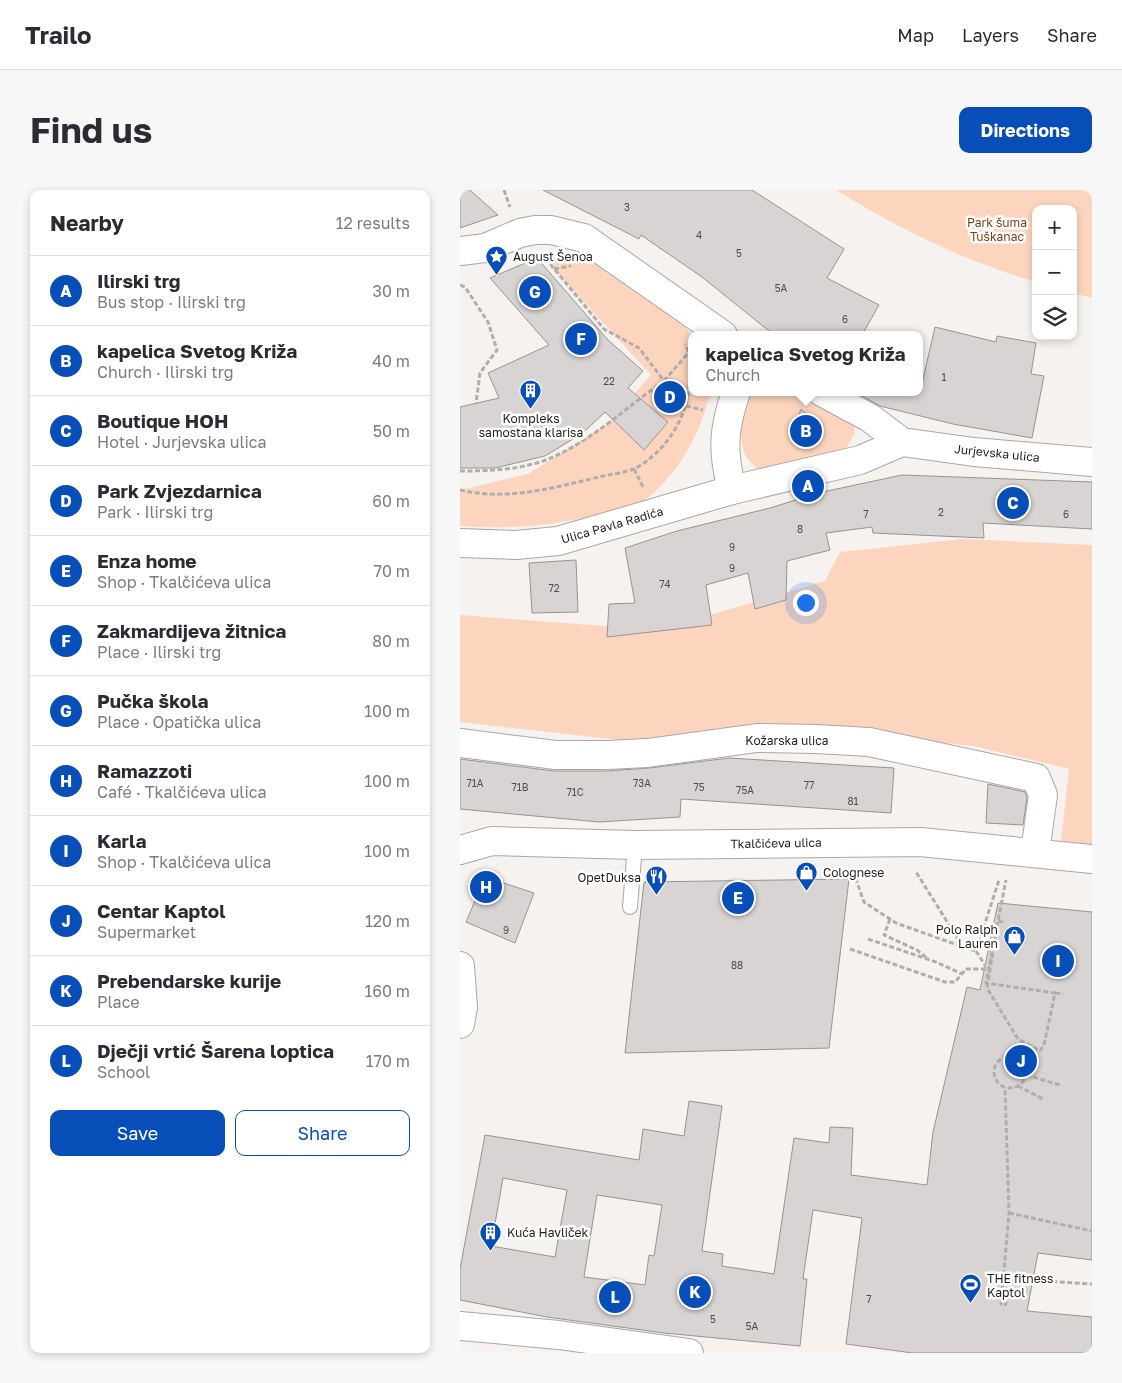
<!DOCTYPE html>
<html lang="en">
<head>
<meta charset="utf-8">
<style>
	:root { --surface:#fff; --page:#f7f7f7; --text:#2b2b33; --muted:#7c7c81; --line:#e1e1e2; --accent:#084eb8 }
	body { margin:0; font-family:"Golos Text",sans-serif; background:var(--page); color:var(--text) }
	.controls { position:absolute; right:15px; top:15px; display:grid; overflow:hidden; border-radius:10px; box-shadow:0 2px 8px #0003 }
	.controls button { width:45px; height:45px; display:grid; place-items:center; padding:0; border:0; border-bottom:1px solid var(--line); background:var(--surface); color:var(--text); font:25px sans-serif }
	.you { position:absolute; left:345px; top:412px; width:18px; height:18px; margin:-12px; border:4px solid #fff; border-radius:50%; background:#1a73e8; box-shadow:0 0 0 8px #1a73e833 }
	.badge { display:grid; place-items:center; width:32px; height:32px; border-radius:50%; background:var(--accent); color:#fff; font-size:16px; font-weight:700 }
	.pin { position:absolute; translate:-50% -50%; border:2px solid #fff; box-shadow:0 1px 5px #0006 }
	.popup { position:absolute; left:228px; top:141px; width:235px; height:65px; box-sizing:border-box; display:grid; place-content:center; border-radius:10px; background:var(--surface); filter:drop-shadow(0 1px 4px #0005); font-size:16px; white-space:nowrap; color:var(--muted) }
	.popup b { font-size:19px; color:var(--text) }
	.popup::after { content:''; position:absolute; left:50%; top:100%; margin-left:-10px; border:10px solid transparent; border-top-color:var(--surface) }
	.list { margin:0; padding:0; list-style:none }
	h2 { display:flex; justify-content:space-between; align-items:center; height:65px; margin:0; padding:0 20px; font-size:21px }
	h2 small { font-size:16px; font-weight:400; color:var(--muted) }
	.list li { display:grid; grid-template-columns:32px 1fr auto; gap:15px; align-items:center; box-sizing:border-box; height:70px; padding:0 20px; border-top:1px solid var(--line) }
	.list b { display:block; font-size:19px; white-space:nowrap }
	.list p { margin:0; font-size:16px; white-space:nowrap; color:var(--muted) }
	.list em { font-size:16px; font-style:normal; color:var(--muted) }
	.actions { display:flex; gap:10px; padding:15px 20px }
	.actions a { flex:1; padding:11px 0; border:1px solid var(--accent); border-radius:10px; text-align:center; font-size:18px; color:var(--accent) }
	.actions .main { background:var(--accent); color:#fff }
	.icon { flex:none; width:28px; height:28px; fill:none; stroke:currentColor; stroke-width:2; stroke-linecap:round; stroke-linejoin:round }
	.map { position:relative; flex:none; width:632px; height:1163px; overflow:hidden; border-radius:10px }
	header { display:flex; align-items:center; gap:30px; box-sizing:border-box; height:70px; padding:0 25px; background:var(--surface); border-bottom:1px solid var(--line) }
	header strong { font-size:24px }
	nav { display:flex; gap:28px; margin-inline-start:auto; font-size:18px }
	.intro { display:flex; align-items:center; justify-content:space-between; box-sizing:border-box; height:120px; padding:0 30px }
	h1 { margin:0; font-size:35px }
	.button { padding:12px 22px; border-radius:10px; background:var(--accent); color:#fff; font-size:18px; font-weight:700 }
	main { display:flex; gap:30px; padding:0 30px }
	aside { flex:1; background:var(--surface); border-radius:10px; box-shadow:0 2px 8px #0003 }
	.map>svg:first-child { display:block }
	.green { fill:#fdd5bf }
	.building { fill:#d8d4d3; stroke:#969391; fill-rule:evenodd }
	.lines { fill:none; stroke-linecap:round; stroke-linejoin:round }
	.lane-casing { stroke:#aba7a5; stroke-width:16 }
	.street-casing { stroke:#aba7a5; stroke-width:30 }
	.secondary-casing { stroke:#aba7a5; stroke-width:30 }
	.path { stroke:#b0aeac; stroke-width:3; stroke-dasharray:5 2.5; stroke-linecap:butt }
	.lane { stroke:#fff; stroke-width:14 }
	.street { stroke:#fff; stroke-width:28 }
	.secondary { stroke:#fff; stroke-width:28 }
	.labels { text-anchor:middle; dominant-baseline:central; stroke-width:5; stroke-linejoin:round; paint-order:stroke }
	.number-label { font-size:10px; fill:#4e4c4b }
	.park-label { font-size:12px; fill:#854215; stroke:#fff }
	.poi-label { font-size:12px; fill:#201f1e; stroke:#fff; text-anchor:start }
	.street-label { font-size:12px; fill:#201f1e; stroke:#fff }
</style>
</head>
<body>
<header>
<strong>Trailo</strong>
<nav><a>Map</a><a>Layers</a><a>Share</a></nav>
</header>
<div class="intro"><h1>Find us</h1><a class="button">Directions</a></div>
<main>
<aside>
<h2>Nearby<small>12 results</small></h2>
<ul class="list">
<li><span class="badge">A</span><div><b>Ilirski trg</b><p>Bus stop · Ilirski trg</p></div><em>30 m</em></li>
<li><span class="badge">B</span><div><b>kapelica Svetog Križa</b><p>Church · Ilirski trg</p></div><em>40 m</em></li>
<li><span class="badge">C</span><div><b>Boutique HOH</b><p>Hotel · Jurjevska ulica</p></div><em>50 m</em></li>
<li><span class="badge">D</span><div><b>Park Zvjezdarnica</b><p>Park · Ilirski trg</p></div><em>60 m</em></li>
<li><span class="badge">E</span><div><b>Enza home</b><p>Shop · Tkalčićeva ulica</p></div><em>70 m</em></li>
<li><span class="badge">F</span><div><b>Zakmardijeva žitnica</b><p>Place · Ilirski trg</p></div><em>80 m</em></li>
<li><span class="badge">G</span><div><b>Pučka škola</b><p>Place · Opatička ulica</p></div><em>100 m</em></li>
<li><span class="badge">H</span><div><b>Ramazzoti</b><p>Café · Tkalčićeva ulica</p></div><em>100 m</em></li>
<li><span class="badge">I</span><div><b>Karla</b><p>Shop · Tkalčićeva ulica</p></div><em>100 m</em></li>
<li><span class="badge">J</span><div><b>Centar Kaptol</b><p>Supermarket</p></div><em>120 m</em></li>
<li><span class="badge">K</span><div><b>Prebendarske kurije</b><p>Place</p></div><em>160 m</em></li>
<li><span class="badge">L</span><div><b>Dječji vrtić Šarena loptica</b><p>School</p></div><em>170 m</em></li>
</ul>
<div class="actions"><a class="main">Save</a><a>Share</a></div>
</aside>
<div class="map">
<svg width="632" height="1163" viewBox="0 0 632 1163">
	<rect width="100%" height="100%" fill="#f5f2f0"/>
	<g class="green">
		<path d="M376 0H632V108L613 103V19H576V92C504 71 439 39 376 0Z"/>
		<path d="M102 64C143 72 174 93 206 120 215 128 228 136 232 148 235 158 232 190 232 202H250C242 243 214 293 177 315 167 320 154 321 144 324 96 335 49 340 0 336V300L68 284 150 232 191 185 94 79 92 67Z"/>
		<path d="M291 202H333L378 222 394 233 395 243 385 260 302 281C271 265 281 229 291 202Z"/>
		<path d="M502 349 632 355V655L601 652 609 579 514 556 315 536 186 553 0 532V425L198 440 365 391 380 362Z"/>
	</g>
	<g class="building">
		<path d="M0 0H10L38 25 0 38Z"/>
		<path d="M83 0H292L384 59 367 88 419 115 402 145H314L242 87 181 45 179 49Z"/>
		<path d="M77 68 148 150 183 181 168 198 208 232 184 260 145 222 123 243 85 266 35 278H0V217L39 208 28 183 89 155 30 88Z"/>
		<path d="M475 137 536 152 537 146 576 153 571 184 584 186 572 248 493 234 420 216 399 204V202H460Z"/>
		<path d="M341 219 359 236 356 250 343 256 332 247Z"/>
		<path d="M442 285 632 292V339L523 333 524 348 413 343 412 337 366 343 370 360 327 371 326 410 295 419 288 383 246 395 252 435 147 447 149 414 175 413 165 358 217 341 310 318 358 303Z"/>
		<path d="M116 370 118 422 72 423 69 373Z"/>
		<path d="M269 568 434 578 431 623 221 609 220 627 139 632 0 619V569L94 581H147L189 578Z"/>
		<path d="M528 594 565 602 567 607 563 635 526 633Z"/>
		<path d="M25 687 74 703 55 753 6 732Z"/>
		<path d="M389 689 369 858 165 863 184 692Z"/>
		<path d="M538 713 632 722V1070L578 1063 567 1121 632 1127V1163H453L386 1154 402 1028 353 1020 343 1089H347L340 1156 204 1143 87 1127 0 1110V1079L25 945 179 970 183 939 224 946 229 911 262 916 242 1061 263 1064 262 1076 314 1084 334 948 369 953 370 937 393 938 391 985 467 995 473 942 507 797 520 800ZM43 988 107 1000 95 1067 31 1056ZM137 1005 202 1015 194 1066 189 1065 185 1095 124 1087Z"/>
	</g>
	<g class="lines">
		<defs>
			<path id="lane" d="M170 717 175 655"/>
			<g id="street">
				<path d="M0 61 25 58 60 43 75 40H91L124 48 263 145"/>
				<path d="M362 202 410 228 442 252 514 262 632 272"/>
				<path d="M272 300C262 261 263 240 276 202"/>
				<path d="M0 353 56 355 98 351 272 300 400 270 442 252"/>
				<path d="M0 553 96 565H147L187 563 297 548 356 549 409 552 576 588 583 605 575 662"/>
			</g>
			<g id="secondary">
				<path d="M0 660 32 651 175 655 460 652 632 669"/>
				<path d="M0 776 3 817 0 834"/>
				<path d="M0 1136 99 1145 229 1163"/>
			</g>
		</defs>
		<use href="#lane" class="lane-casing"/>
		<use href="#street" class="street-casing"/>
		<use href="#secondary" class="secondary-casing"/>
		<g class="path">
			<path d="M44 0 50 17"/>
			<path d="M94 79 111 76"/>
			<path d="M0 95 5 97 28 132 37 160 20 183 16 213"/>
			<path d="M204 191 229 162"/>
			<path d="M226 216 243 220"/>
			<path d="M174 279 183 297"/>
			<path d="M0 281C28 281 57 280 83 271 129 254 165 218 204 191L179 158 144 139 86 69"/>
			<path d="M0 300C47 311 93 298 139 287 150 284 165 283 176 278 203 263 224 233 228 203 230 187 233 168 225 154"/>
			<path d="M393 681 404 712 436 733 503 757 456 682"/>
			<path d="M430 729 424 745 457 760 467 768"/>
			<path d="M543 732 538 731 527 798 558 849 580 861 584 855 595 803 526 793 546 690"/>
			<path d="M408 749 476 772 502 784"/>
			<path d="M503 757 516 761 539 690"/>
			<path d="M390 759 485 792H495L506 779H528"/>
			<path d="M516 761 525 775"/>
			<path d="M595 803 603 804"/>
			<circle cx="550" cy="882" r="16"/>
			<path d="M559 869 564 853"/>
			<path d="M566 885 600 895"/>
			<path d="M558 896 583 909"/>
			<path d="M549 1023 632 1041"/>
			<path d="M541 1115 549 1023 545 898"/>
			<path d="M545 1116 553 1089 632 1094"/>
		</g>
		<use href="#lane" class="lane"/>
		<use href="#street" class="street"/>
		<use href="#secondary" class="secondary"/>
	</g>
	<defs>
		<symbol id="sight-pin" viewBox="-11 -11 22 30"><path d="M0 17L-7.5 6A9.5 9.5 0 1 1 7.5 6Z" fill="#084eb8" stroke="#fff"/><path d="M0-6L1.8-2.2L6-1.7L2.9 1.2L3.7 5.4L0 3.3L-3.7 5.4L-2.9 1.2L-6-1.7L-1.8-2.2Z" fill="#fff"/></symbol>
		<symbol id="building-pin" viewBox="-11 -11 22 30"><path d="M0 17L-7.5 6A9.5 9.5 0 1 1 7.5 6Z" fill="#084eb8" stroke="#fff"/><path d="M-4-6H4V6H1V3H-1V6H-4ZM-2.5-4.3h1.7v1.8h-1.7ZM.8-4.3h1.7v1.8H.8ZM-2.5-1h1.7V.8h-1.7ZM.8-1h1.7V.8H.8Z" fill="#fff"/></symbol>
		<symbol id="shop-pin" viewBox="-11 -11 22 30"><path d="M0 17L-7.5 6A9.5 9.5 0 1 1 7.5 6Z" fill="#084eb8" stroke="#fff"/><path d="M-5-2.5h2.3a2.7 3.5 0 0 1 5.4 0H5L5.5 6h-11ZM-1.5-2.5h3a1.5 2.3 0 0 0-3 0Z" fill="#fff"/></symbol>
		<symbol id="restaurant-pin" viewBox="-11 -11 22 30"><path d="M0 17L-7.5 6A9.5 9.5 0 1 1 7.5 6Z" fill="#084eb8" stroke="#fff"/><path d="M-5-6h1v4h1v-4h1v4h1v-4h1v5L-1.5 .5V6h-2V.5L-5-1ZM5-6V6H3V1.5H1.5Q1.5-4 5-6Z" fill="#fff"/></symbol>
		<symbol id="stadium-pin" viewBox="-11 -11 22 30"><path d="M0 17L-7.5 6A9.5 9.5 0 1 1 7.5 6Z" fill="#084eb8" stroke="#fff"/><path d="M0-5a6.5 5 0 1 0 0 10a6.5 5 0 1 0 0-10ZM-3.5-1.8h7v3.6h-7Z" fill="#fff"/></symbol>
	</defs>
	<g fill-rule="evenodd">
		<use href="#sight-pin" x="24" y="54" width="25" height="34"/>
		<use href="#building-pin" x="58" y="188" width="25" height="34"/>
		<use href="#shop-pin" x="334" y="670" width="25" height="34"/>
		<use href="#restaurant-pin" x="184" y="674" width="25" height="34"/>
		<use href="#shop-pin" x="542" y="734" width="25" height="34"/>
		<use href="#building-pin" x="18" y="1030" width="25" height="34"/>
		<use href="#stadium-pin" x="498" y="1082" width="25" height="34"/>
	</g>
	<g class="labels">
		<g class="number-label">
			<text x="167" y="17">3</text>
			<text x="239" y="45">4</text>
			<text x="279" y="63">5</text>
			<text x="321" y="98">5A</text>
			<text x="385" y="129">6</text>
			<text x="484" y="187">1</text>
			<text x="149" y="191">22</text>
			<text x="481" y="322">2</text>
			<text x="406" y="324">7</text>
			<text x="606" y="324">6</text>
			<text x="340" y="339">8</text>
			<text x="272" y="357">9</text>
			<text x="272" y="378">9</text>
			<text x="205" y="394">74</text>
			<text x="94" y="398">72</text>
			<text x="15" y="593">71A</text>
			<text x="182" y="593">73A</text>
			<text x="349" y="595">77</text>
			<text x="60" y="597">71B</text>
			<text x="239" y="597">75</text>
			<text x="285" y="600">75A</text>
			<text x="115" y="602">71C</text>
			<text x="393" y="611">81</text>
			<text x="46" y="740">9</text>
			<text x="277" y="775">88</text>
			<text x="409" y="1109">7</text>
			<text x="253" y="1129">5</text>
			<text x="292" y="1136">5A</text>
		</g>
		<g class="park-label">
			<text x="537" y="32">Park šuma<tspan x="537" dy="14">Tuškanac</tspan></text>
		</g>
		<g class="poi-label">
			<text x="53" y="66">August Šenoa</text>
			<text x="71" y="228" text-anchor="middle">Kompleks<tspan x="71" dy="14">samostana klarisa</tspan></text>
			<text x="363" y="682">Colognese</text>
			<text x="181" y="687" text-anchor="end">OpetDuksa</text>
			<text x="538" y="739" text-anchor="end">Polo Ralph<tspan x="538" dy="14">Lauren</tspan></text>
			<text x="47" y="1042">Kuća Havliček</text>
			<text x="527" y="1088">THE fitness<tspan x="527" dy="14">Kaptol</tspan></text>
		</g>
		<g class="street-label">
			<text transform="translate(537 263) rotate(6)">Jurjevska ulica</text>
			<text transform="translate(152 335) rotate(-16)">Ulica Pavla Radića</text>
			<text x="327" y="550">Kožarska ulica</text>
			<text transform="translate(316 653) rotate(-1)">Tkalčićeva ulica</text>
		</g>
	</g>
</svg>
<div class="controls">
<button>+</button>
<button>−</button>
<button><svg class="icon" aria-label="layers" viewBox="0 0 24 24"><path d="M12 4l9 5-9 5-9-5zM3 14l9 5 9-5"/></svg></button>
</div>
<div class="you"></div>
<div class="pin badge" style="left:348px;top:296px">A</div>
<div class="pin badge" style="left:346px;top:241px">B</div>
<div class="popup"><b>kapelica Svetog Križa</b>Church</div>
<div class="pin badge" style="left:553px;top:313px">C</div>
<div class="pin badge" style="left:210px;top:207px">D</div>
<div class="pin badge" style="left:278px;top:708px">E</div>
<div class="pin badge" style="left:121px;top:149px">F</div>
<div class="pin badge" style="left:75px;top:102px">G</div>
<div class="pin badge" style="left:26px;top:697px">H</div>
<div class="pin badge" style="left:598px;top:771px">I</div>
<div class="pin badge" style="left:561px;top:871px">J</div>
<div class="pin badge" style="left:235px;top:1102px">K</div>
<div class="pin badge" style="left:155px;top:1107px">L</div>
</div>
</main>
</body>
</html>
